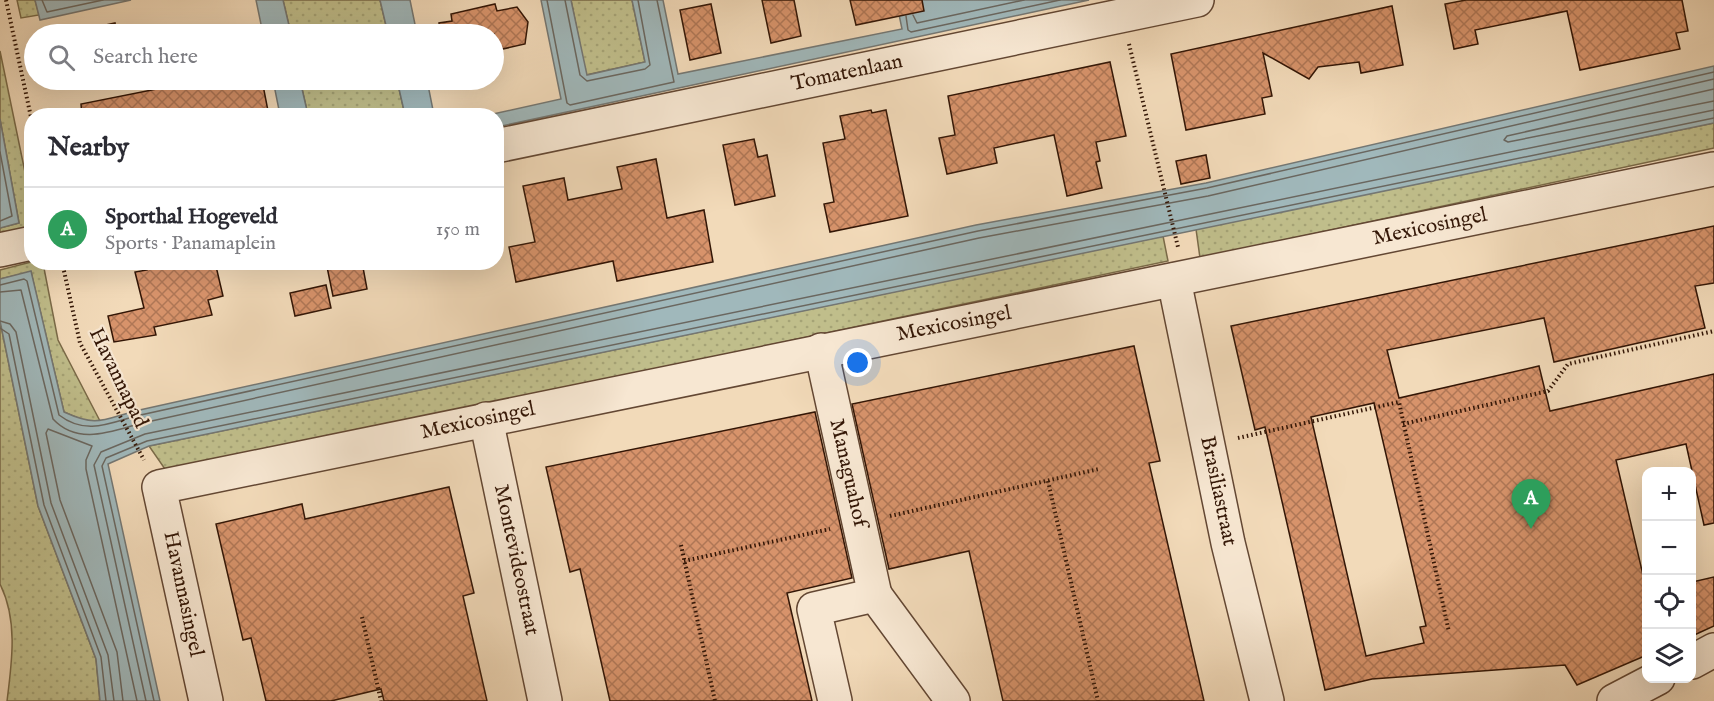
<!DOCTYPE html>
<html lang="en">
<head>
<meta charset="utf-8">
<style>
	:root { --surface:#fff; --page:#f7f7f7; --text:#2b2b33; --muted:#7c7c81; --line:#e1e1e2; --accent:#7c3aed }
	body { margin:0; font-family:"IM FELL English",serif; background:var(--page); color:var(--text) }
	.controls { position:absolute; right:18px; bottom:18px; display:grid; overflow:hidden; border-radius:12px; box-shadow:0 6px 24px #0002 }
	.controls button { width:54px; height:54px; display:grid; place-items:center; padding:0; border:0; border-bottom:2px solid var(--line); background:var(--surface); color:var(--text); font:30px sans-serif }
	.you { position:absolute; left:858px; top:363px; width:21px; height:21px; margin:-15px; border:4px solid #fff; border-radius:50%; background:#1a73e8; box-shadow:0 0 0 9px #1a73e833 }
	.badge { display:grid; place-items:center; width:39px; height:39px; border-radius:50%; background:var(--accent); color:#fff; font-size:20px; font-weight:700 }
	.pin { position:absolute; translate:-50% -50px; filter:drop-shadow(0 2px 3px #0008) }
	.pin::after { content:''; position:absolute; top:32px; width:21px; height:18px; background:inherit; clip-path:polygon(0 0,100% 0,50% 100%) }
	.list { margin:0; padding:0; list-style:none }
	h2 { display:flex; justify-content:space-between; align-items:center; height:78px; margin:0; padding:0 24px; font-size:26px }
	h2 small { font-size:20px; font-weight:400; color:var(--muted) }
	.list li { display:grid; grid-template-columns:39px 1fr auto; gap:18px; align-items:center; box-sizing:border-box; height:84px; padding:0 24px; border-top:2px solid var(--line) }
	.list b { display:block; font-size:22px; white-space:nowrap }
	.list p { margin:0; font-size:20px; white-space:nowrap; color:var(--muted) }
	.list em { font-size:20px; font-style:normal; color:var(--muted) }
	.icon { flex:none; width:33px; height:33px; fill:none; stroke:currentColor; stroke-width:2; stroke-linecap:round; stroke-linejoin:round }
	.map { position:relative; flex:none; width:1714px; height:701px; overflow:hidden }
	.search { position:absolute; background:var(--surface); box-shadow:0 6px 24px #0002; left:24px; top:24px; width:480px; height:66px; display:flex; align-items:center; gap:15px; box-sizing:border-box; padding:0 21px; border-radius:33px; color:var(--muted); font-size:22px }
	.panel { position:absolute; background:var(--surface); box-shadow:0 6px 24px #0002; left:24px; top:108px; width:480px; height:162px; border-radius:24px }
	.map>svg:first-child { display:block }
	.grass { fill:url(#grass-dots); stroke:#7a6a48; stroke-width:1.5 }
	.water { fill:#a0b8bb; stroke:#747773; stroke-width:1.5 }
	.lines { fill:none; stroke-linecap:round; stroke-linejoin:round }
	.shore { stroke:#6a6760; stroke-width:1.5 }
	.building { fill:url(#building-cross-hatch); stroke:#331606; stroke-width:1.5; fill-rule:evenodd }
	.minor-casing { stroke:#634733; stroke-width:36 }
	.path { stroke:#331606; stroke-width:4; stroke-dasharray:1.5 3; stroke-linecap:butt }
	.minor { stroke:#f7e7d2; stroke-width:33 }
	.labels { text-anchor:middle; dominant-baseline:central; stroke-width:4.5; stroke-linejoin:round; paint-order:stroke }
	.street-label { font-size:21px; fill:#331606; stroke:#f7e7d2 }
</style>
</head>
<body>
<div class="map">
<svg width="1714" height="701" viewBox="0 0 1714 701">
	<defs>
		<pattern id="grass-dots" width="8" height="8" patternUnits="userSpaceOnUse" patternTransform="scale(1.5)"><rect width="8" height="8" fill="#c0be8b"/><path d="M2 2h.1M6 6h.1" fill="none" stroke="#a5a376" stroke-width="1.8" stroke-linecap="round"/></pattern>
		<pattern id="building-cross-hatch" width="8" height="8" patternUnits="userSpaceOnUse" patternTransform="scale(1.5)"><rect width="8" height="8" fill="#d7936b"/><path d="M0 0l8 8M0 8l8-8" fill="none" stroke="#af7756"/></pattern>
	</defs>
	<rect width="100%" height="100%" fill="#f2dab9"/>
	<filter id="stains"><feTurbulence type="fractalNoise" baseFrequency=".00333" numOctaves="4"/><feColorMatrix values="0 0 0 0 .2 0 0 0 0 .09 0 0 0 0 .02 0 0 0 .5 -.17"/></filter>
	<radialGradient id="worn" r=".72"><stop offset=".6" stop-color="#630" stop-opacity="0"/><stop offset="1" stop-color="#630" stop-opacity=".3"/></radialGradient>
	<g class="grass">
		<path d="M17 0H35L39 15 21 18Z"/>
		<path d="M283 0H380L388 34H291Z"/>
		<path d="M571 0H632L645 62 586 75Z"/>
		<path d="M0 51 32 206 31 232 0 239V228L19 223 0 119Z"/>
		<path d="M300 80H397L405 115H308Z"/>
		<path d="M1714 123V148L1200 258 1196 229Z"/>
		<path d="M1163 236 1168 261 167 472 149 446Z"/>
		<path d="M31 262 43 263 58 340 100 421 87 422 64 412 31 272 0 279V270Z"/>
		<path d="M0 321 38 506 96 659 100 701H7C12 662 18 620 0 584Z"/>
	</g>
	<g class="water">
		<path d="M35 0H131L40 20Z"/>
		<path d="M256 0H283L291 34H263Z"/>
		<path d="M380 0H410L417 34H388Z"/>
		<path d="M541 0H571L587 75 645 62 632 0H663L678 74 902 29 896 0H1089L497 127 496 116H484L561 99Z"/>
		<path d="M1714 66V123L149 446 108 464 160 701H100L96 659 38 506 0 321V279L31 271 64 412C97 427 102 420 135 411L976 225 1206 183Z"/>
		<path d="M273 80H300L308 115H280Z"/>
		<path d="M397 80H427L434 115H405Z"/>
		<path d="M0 119 19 223 0 228Z"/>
	</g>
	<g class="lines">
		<g class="shore">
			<path d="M42 0 47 12 103 0"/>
			<path d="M547 0 567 103 570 105 674 82 657 0"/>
			<path d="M565 0 580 75 587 81 645 69 650 65 638 0"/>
			<path d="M913 15 917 23 1024 0"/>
			<path d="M906 16 908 30 911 32 1060 0"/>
			<path d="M1714 89 1507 136 1504 140 1508 142 1714 101"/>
			<path d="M0 152 12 216 0 221"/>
			<path d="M0 285 24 279 27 281 59 415C85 435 108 424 136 416L978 231 1207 188 1714 72"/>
			<path d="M0 292 21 290 53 419C77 445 110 432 138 424L979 238 1208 196 1714 79"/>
			<path d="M0 321 10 324 16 332 51 503 108 655 114 701"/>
			<path d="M0 328 9 334 44 505 101 657 106 701"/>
			<path d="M123 701 117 652 60 500 46 433 48 429 92 446 86 460V469L137 701"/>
			<path d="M146 701 94 465 101 452 145 434 1714 110"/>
			<path d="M154 701 102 466 106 458 147 441 1714 118"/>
		</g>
	</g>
	<g class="building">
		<path d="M762 0H794L801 36 771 43Z"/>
		<path d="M850 0H922L924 11 856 25Z"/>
		<path d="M1466 0H1682L1688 31 1676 33 1680 49 1580 70 1567 11 1475 30 1478 44 1454 49 1445 4Z"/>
		<path d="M495 4 497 11 517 7 528 22 525 44 494 51V34H440L439 23 452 21 451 14Z"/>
		<path d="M711 4 721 53 690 60 680 10Z"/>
		<path d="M1392 6 1403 65 1361 73 1359 62 1318 67 1309 79 1263 53 1272 96 1262 98 1265 114 1186 130 1171 54Z"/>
		<path d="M115 23 117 34H84L83 30Z"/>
		<path d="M1110 62 1126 136 1096 142 1100 161 1096 162 1102 188 1067 196 1054 135 994 148 997 163 947 174 939 138 955 135 948 96Z"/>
		<path d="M93 80H126L127 82 95 88Z"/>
		<path d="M202 80H262L269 116H82L81 104Z"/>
		<path d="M871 110 872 113 886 110 908 216 830 232 824 204 834 202 823 143 845 139 840 116Z"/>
		<path d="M754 139 758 157 767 155 775 196 735 205 723 145Z"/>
		<path d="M1206 155 1210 178 1181 184 1176 161Z"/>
		<path d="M656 159 667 218 704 210 713 262 617 281 613 261 516 282 509 247 535 242 523 186 564 178 568 200 622 189 617 167Z"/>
		<path d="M1714 226V283L1695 286 1705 328 1554 362 1544 318 1387 350 1399 398 1539 366 1550 411 1714 374V523L1704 525 1686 444 1616 460 1647 592V655L1577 685 1565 665 1372 679 1325 690 1265 427 1255 430 1231 326ZM1374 403 1426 626 1420 627 1424 643 1366 656 1311 417Z"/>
		<path d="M160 262H215L223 296 208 300 212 315 154 327 156 335 114 342 108 316 144 308 135 272 147 270 146 266Z"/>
		<path d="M326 262H362L367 289 333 296Z"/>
		<path d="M326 285 331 308 295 316 290 293Z"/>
		<path d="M1134 346 1160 461 1149 463 1204 701H1003L969 551 889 569 852 404Z"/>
		<path d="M815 412 852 578 787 593 812 701H610L580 569 570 572 546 467Z"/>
		<path d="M449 487 474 593 463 596 487 701H384L381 689 331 701H266L251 638 243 640 216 524 302 504 305 519Z"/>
		<path d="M1714 577V626L1692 636V582Z"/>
	</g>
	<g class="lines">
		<defs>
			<g id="minor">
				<path d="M496 146 1197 0"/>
				<path d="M0 250 32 243"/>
				<path d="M1174 280 1228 543 1267 701"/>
				<path d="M821 350 875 595"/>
				<path d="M486 419 545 701"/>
				<path d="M1692 662 1714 650"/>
				<path d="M206 701 159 487 1714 169"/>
				<path d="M835 701 814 609 875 595 953 701"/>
				<path d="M1614 701 1658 678"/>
			</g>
		</defs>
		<use href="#minor" class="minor-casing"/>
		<g class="path">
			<path d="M6 0 32 122"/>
			<path d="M1129 44 1178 247"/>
			<path d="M62 262 80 343 144 460"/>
			<path d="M1403 424 1548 391 1568 364 1714 331"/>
			<path d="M1238 438 1399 402 1449 632"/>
			<path d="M1048 481 1098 701"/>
			<path d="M890 516 1099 469"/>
			<path d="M681 545 715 701"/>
			<path d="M684 561 830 529"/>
			<path d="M362 617 381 701"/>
		</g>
		<use href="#minor" class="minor"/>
	</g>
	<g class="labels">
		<g class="street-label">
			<text transform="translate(847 73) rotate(-12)">Tomatenlaan</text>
			<text transform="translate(1430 227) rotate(-12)">Mexicosingel</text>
			<text transform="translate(954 324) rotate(-11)">Mexicosingel</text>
			<text transform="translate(118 378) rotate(64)">Havannapad</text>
			<text transform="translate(478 421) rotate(-12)">Mexicosingel</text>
			<text transform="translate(848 473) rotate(77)">Managuahof</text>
			<text transform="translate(1218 491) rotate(78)">Brasiliastraat</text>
			<text transform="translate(516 560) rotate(78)">Montevideostraat</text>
			<text transform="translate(183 594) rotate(78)">Havannasingel</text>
		</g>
	</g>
	<rect width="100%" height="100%" filter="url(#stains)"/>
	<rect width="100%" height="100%" fill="url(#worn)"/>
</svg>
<div class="controls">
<button>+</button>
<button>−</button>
<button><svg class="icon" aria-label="locate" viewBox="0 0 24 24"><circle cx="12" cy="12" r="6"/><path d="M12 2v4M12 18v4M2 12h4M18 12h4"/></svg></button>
<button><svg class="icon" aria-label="layers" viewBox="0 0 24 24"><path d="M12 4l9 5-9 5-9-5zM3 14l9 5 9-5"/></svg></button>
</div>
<div class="you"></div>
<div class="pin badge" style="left:1531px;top:529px;background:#2e9e5b">A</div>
<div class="search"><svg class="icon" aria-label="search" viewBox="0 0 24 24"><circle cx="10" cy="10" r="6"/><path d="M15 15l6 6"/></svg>Search here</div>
<section class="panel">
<h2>Nearby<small></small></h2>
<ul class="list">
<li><span class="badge" style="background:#2e9e5b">A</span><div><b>Sporthal Hogeveld</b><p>Sports · Panamaplein</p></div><em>150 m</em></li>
</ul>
</section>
</div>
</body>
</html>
